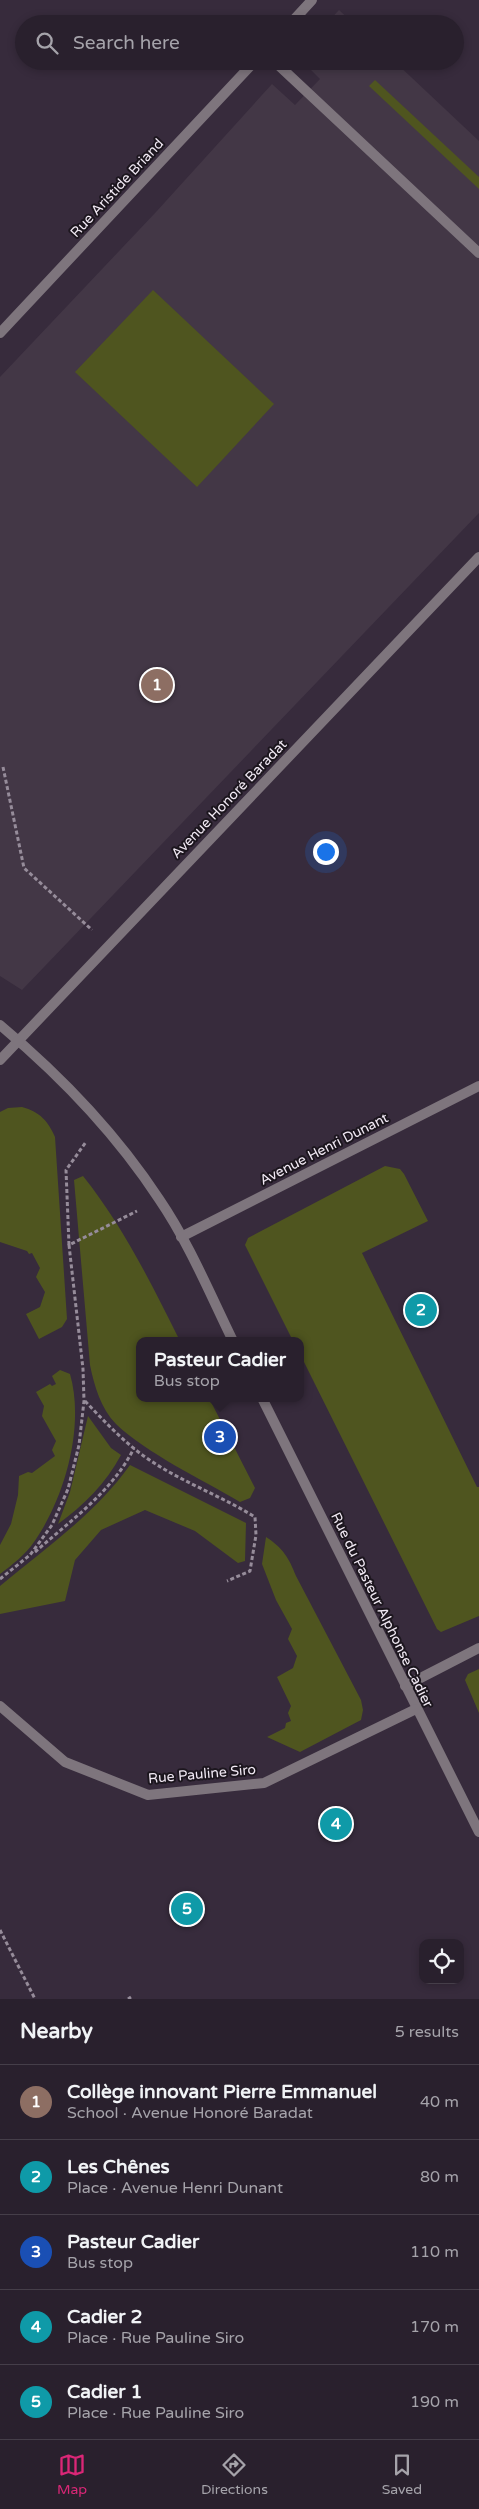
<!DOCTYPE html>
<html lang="en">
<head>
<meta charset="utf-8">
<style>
	:root { --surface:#29202d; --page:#352d39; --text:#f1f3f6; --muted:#a5a3aa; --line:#453e49; --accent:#db2777 }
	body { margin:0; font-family:"Varela Round",sans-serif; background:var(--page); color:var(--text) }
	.controls { position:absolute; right:15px; bottom:15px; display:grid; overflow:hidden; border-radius:10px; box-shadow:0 2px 8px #0003 }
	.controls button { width:45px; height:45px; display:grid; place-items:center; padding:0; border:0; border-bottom:1px solid var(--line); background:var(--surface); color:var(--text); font:25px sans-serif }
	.you { position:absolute; left:325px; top:851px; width:18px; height:18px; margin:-12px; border:4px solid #fff; border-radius:50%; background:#1a73e8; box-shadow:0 0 0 8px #1a73e833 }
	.badge { display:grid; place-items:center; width:32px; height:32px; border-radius:50%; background:var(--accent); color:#fff; font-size:16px; font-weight:700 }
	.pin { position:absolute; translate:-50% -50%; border:2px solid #fff; box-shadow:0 1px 5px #0006 }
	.popup { position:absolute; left:136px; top:1337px; width:168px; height:65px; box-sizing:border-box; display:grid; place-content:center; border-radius:10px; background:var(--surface); filter:drop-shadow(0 1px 4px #0005); font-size:16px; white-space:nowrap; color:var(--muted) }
	.popup b { font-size:19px; color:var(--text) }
	.popup::after { content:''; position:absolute; left:50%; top:100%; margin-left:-10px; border:10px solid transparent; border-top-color:var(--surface) }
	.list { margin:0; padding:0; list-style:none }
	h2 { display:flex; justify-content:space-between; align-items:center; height:65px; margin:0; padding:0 20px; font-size:21px }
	h2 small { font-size:16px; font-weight:400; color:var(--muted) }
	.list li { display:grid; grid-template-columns:32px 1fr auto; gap:15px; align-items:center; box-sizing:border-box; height:75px; padding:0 20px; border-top:1px solid var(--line) }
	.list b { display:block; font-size:19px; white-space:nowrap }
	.list p { margin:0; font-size:16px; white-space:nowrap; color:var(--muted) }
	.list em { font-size:16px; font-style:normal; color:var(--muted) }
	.icon { flex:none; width:28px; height:28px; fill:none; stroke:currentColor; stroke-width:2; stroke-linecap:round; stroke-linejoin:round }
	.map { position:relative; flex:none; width:479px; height:1999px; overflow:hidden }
	.search { position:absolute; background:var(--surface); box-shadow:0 2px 8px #0003; left:15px; right:15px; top:15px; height:55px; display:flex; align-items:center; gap:12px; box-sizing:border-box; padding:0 18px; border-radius:28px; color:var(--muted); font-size:19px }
	.sheet { height:440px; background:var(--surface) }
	nav { display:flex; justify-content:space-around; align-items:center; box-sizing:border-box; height:70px; border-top:1px solid var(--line); background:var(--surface); font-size:14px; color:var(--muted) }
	nav a { display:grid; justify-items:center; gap:2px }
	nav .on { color:var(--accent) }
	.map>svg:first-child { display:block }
	.education { fill:#433746 }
	.green { fill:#4f551f }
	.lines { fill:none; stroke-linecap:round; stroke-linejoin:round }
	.path { stroke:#968c9a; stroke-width:3; stroke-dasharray:4 2.5; stroke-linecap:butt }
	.service { stroke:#7e757d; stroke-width:10 }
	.minor { stroke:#7e757d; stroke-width:10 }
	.labels { text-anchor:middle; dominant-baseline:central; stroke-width:4; stroke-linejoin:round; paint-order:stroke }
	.street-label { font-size:14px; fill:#f1e9f4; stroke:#1c161e }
</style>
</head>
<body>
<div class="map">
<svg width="479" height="1999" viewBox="0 0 479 1999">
	<rect width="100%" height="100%" fill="#372b3c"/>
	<g class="education">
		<path d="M339 10 354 24H326Z"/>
		<path d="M302 61H394L479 141V513L22 990 0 976V377L156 212 272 84 295 105 320 79Z"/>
	</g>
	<g class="green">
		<path d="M375 80 479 177V189L369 86Z"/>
		<path d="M153 290 274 404 197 487 75 372Z"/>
		<path d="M22 1107C40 1112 48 1121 55 1137L67 1319 62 1327 39 1339 26 1314 40 1307 45 1292 36 1277 40 1268 32 1253 29 1254 27 1251 0 1242V1112L8 1108Z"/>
		<path d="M385 1166 400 1169 404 1174 428 1221 362 1253 477 1487H479V1616L441 1632 437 1629 300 1354V1341H293L245 1245 248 1238Z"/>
		<path d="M83 1176C123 1226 151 1283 180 1341H140V1398H209L255 1488 250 1498 240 1502C203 1480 146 1453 116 1424 101 1409 94 1385 90 1365L74 1180Z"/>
		<path d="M60 1370 70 1374C85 1426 65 1498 34 1542 26 1554 12 1565 0 1574V1545L11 1524 18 1495 19 1476 28 1472 32 1473 55 1456 52 1450 56 1441 42 1416 44 1406 36 1392 50 1384 52 1386 56 1384 52 1376Z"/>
		<path d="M88 1416 111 1448 121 1455C106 1483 84 1505 58 1524L70 1492Z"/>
		<path d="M130 1465 246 1523 245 1561 238 1563 195 1531 145 1510 101 1530 75 1560 65 1601 0 1614V1586C46 1548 96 1513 130 1465Z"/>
		<path d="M266 1537C283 1548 289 1558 296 1576L361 1700 363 1710 361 1720 300 1752 267 1737 285 1728 286 1723 291 1721 288 1713 291 1706 277 1677 293 1668 297 1656 288 1639 292 1629 276 1600 262 1564Z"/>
		<path d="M479 1669V1713L465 1680 468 1674Z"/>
	</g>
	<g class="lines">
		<g class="path">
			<path d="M3 767 24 868 92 930"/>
			<path d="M69 1245 66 1170 86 1142"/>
			<path d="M85 1401C103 1420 120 1438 141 1454 176 1480 218 1494 255 1517L256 1535 250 1571 227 1581"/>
			<path d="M35 1552C70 1521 113 1491 134 1448"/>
			<path d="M0 1579 30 1555 52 1525 68 1489 79 1445 84 1401 83 1369 69 1245 137 1211"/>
			<path d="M0 1930 35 1999"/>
			<path d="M128 1999 131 1997"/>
		</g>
		<path class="service" d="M274 61 479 253"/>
		<g class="minor">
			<path d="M290 24 312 0"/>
			<path d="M0 333 255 61"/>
			<path d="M0 1025C61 1076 115 1132 159 1199 189 1243 210 1294 233 1341"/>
			<path d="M0 1060 479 557"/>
			<path d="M181 1237 479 1086"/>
			<path d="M262 1398 479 1832"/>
			<path d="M405 1686 479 1648"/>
			<path d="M0 1706 65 1762 148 1795 264 1783 416 1709"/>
		</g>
	</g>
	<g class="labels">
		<g class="street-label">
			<text transform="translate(117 188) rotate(-47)">Rue Aristide Briand</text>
			<text transform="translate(229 799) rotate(-46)">Avenue Honoré Baradat</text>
			<text transform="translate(324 1149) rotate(-27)">Avenue Henri Dunant</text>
			<text transform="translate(382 1610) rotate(64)">Rue du Pasteur Alphonse Cadier</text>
			<text transform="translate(202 1774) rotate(-5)">Rue Pauline Siro</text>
		</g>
	</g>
</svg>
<div class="controls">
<button><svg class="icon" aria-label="locate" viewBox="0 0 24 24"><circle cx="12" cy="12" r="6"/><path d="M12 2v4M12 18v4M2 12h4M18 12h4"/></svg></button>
</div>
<div class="you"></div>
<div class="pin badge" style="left:157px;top:685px;background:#8d6e63">1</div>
<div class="pin badge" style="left:421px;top:1310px;background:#0f9aa8">2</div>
<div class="pin badge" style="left:220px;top:1437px;background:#1a4fb4">3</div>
<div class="popup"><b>Pasteur Cadier</b>Bus stop</div>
<div class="pin badge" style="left:336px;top:1824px;background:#0f9aa8">4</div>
<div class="pin badge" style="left:187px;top:1909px;background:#0f9aa8">5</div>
<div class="search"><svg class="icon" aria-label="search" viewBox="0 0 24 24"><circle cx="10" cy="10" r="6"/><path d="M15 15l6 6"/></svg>Search here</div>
</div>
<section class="sheet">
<h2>Nearby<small>5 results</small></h2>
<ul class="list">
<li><span class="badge" style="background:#8d6e63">1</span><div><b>Collège innovant Pierre Emmanuel</b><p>School · Avenue Honoré Baradat</p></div><em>40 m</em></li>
<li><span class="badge" style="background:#0f9aa8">2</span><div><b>Les Chênes</b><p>Place · Avenue Henri Dunant</p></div><em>80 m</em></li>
<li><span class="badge" style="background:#1a4fb4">3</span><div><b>Pasteur Cadier</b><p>Bus stop</p></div><em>110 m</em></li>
<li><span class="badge" style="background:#0f9aa8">4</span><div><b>Cadier 2</b><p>Place · Rue Pauline Siro</p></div><em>170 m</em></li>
<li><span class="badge" style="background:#0f9aa8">5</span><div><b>Cadier 1</b><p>Place · Rue Pauline Siro</p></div><em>190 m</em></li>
</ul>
</section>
<nav>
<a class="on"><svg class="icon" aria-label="map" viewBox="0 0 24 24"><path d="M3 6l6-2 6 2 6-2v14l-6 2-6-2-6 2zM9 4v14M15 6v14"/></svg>Map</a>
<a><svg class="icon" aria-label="directions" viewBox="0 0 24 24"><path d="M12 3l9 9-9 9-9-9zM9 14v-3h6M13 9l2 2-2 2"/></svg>Directions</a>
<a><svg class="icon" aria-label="saved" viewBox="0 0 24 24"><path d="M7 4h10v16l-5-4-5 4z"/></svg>Saved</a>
</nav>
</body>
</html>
